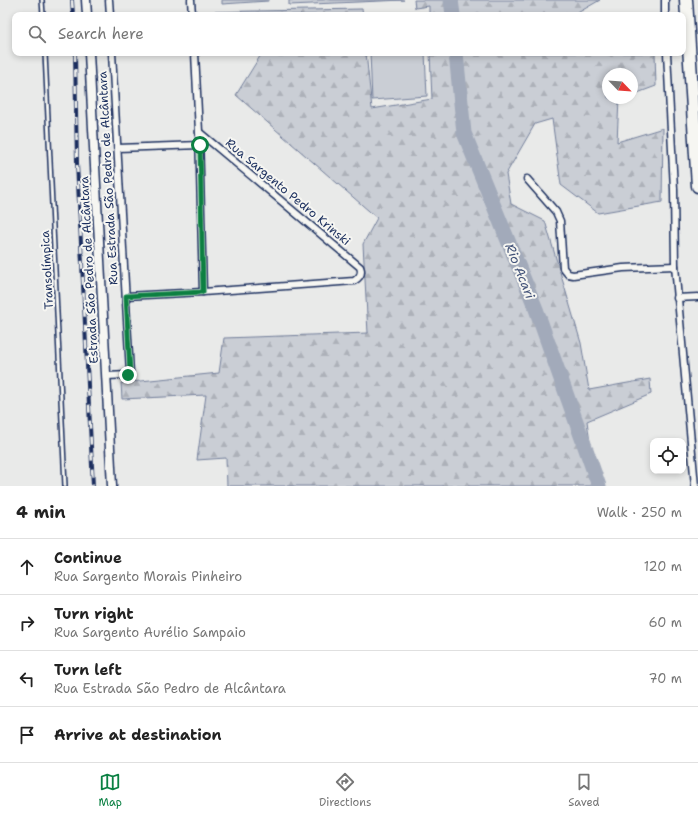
<!DOCTYPE html>
<html lang="en">
<head>
<meta charset="utf-8">
<style>
	:root { --surface:#fff; --page:#f2f2f2; --text:#222; --muted:#767676; --line:#e0e0e0; --accent:#0b8043 }
	body { margin:0; font-family:"Shantell Sans",sans-serif; background:var(--page); color:var(--text) }
	.controls { position:absolute; right:12px; bottom:12px; display:grid; overflow:hidden; border-radius:8px; box-shadow:0 2px 6px #0003 }
	.controls button { width:36px; height:36px; display:grid; place-items:center; padding:0; border:0; border-bottom:1px solid var(--line); background:var(--surface); color:var(--text); font:20px sans-serif }
	.compass { position:absolute; left:602px; top:68px; width:36px; height:36px; border-radius:50%; background:var(--surface); box-shadow:0 2px 6px #0003; rotate:115deg }
	.stop { position:absolute; width:12px; height:12px; margin:-9px; border:3px solid #0b8043; border-radius:50%; background:#fff }
	.stop.end { background:#0b8043; border-color:#fff; box-shadow:0 1px 4px #0008 }
	.list { margin:0; padding:0; list-style:none }
	h2 { display:flex; justify-content:space-between; align-items:center; height:52px; margin:0; padding:0 16px; font-size:17px }
	h2 small { font-size:13px; font-weight:400; color:var(--muted) }
	.list li { display:grid; grid-template-columns:26px 1fr auto; gap:12px; align-items:center; box-sizing:border-box; height:56px; padding:0 16px; border-top:1px solid var(--line) }
	.list b { display:block; font-size:15px; white-space:nowrap }
	.list p { margin:0; font-size:13px; white-space:nowrap; color:var(--muted) }
	.list em { font-size:13px; font-style:normal; color:var(--muted) }
	.icon { flex:none; width:22px; height:22px; fill:none; stroke:currentColor; stroke-width:2; stroke-linecap:round; stroke-linejoin:round }
	.map { position:relative; flex:none; width:698px; height:486px; overflow:hidden }
	.search { position:absolute; background:var(--surface); box-shadow:0 2px 6px #0003; left:12px; right:12px; top:12px; height:44px; display:flex; align-items:center; gap:10px; box-sizing:border-box; padding:0 14px; border-radius:8px; color:var(--muted); font-size:15px }
	.sheet { height:276px; background:var(--surface) }
	nav { display:flex; justify-content:space-around; align-items:center; box-sizing:border-box; height:56px; border-top:1px solid var(--line); background:var(--surface); font-size:11px; color:var(--muted) }
	nav a { display:grid; justify-items:center; gap:2px }
	nav .on { color:var(--accent) }
	.map>svg:first-child { display:block }
	.forest { fill:url(#forest-firs); stroke:#727e9a }
	.pitch { fill:#caced5; stroke:#727e9a }
	.lines { fill:none; stroke-linecap:round; stroke-linejoin:round }
	.river { stroke:#a2aaba; stroke-width:15 }
	.service-casing { stroke:#1b2f5e; stroke-width:6 }
	.minor-casing { stroke:#1b2f5e; stroke-width:9 }
	.tertiary-casing { stroke:#1b2f5e; stroke-width:11 }
	.motorway-casing { stroke:#1b2f5e; stroke-width:15 }
	.service { stroke:#f6f6f2; stroke-width:3 }
	.minor { stroke:#f6f6f2; stroke-width:6 }
	.tertiary { stroke:#f6f6f2; stroke-width:8 }
	.motorway { stroke:#f6f6f2; stroke-width:12 }
	.rail-casing { stroke:#1b2f5e; stroke-width:4 }
	.rail { stroke:#f6f6f2; stroke-width:2.5; stroke-dasharray:8; stroke-linecap:butt }
	.route { stroke:#0b8043; stroke-width:5 }
	.labels { text-anchor:middle; dominant-baseline:central; stroke-width:4; stroke-linejoin:round; paint-order:stroke }
	.street-label { font-size:12px; fill:#1b2f5e; stroke:#f6f6f2 }
	.water-label { font-size:13px; font-style:italic; fill:#44547a; stroke:#f6f6f2 }
</style>
</head>
<body>
<div class="map">
<svg width="698" height="486" viewBox="0 0 698 486">
	<defs>
		<pattern id="forest-firs" width="22" height="20" patternUnits="userSpaceOnUse"><rect width="22" height="20" fill="#caced5"/><path d="M5 1l3.5 6h-7zM16 11l3.5 6h-7z" fill="#adb1b9"/></pattern>
	</defs>
	<rect width="100%" height="100%" fill="#e9eae9"/>
	<filter id="ink" filterUnits="userSpaceOnUse"><feTurbulence type="fractalNoise" baseFrequency=".025" numOctaves="2"/><feDisplacementMap in="SourceGraphic" scale="8" xChannelSelector="R" yChannelSelector="G"/><feConvolveMatrix kernelMatrix="1 2 1 2 8 2 1 2 1" color-interpolation-filters="sRGB"/></filter>
	<g filter="url(#ink)">
		<g class="forest">
			<path d="M414 0H600L574 15H429V6L415 8Z"/>
			<path d="M362 9 363 15H203V12Z"/>
			<path d="M262 53H366L372 109 432 99 430 53H655L656 86 632 95V74H608V98H622L619 99 617 142 663 128 662 202 598 213 561 185 552 119 535 124 506 174 511 204 545 221 581 343 589 390 650 379 651 394 587 421 596 486H227L226 458 197 460 206 395 122 399 121 383 219 373 224 338 368 333 363 244 377 218 236 95Z"/>
		</g>
		<g class="pitch">
			<path d="M222 0H268V1L222 4Z"/>
			<path d="M289 0H404L289 5Z"/>
			<path d="M370 53H425L427 96 372 100Z"/>
		</g>
		<g class="lines">
			<g class="river">
				<path d="M451 0 453 15"/>
				<path d="M456 53 464 133 536 309 599 486"/>
			</g>
			<defs>
				<g id="service">
					<path d="M42 0 43 15"/>
					<path d="M45 53 65 486"/>
				</g>
				<g id="minor">
					<path d="M109 0 110 15"/>
					<path d="M191 0 192 15"/>
					<path d="M665 0V15"/>
					<path d="M195 53 199 132 203 292"/>
					<path d="M667 53 674 189 675 266 695 486"/>
					<path d="M118 148 200 145"/>
					<path d="M527 179 556 212 560 221 563 268 568 274 573 275 623 268 675 266"/>
					<path d="M126 296 203 292 354 281C359 278 363 274 360 267L199 132"/>
					<path d="M677 298 698 297"/>
					<path d="M107 376 128 375 130 373 112 53"/>
				</g>
				<g id="tertiary">
					<path d="M86 0 87 15"/>
					<path d="M89 53 112 486"/>
				</g>
				<path id="motorway" d="M686 0 698 186"/>
			</defs>
			<use href="#service" class="service-casing"/>
			<use href="#minor" class="minor-casing"/>
			<use href="#tertiary" class="tertiary-casing"/>
			<use href="#motorway" class="motorway-casing"/>
			<use href="#service" class="service"/>
			<use href="#minor" class="minor"/>
			<use href="#tertiary" class="tertiary"/>
			<use href="#motorway" class="motorway"/>
			<defs>
				<g id="rail">
					<path d="M72 0 73 15"/>
					<path d="M75 53 77 163 93 486"/>
				</g>
			</defs>
			<use href="#rail" class="rail-casing"/>
			<use href="#rail" class="rail"/>
		</g>
	</g>
	<g class="lines" filter="url(#ink)">
		<path class="route" d="M128 375 130 373 126 296 203 292 200 145"/>
	</g>
	<g class="labels">
		<g class="street-label">
			<text transform="translate(108 178) rotate(-93)">Rua Estrada São Pedro de Alcântara</text>
			<text transform="translate(288 192) rotate(40)">Rua Sargento Pedro Krinski</text>
			<text transform="translate(47 270) rotate(-93)">Transolímpica</text>
			<text transform="translate(89 270) rotate(-93)">Estrada São Pedro de Alcântara</text>
		</g>
		<g class="water-label">
			<text transform="translate(520 271) rotate(68)">Rio Acari</text>
		</g>
	</g>
</svg>
<div class="controls">
<button><svg class="icon" aria-label="locate" viewBox="0 0 24 24"><circle cx="12" cy="12" r="6"/><path d="M12 2v4M12 18v4M2 12h4M18 12h4"/></svg></button>
</div>
<svg class="compass" viewBox="-18 -18 36 36"><path d="M0-13l5 13h-10z" fill="#e53935"/><path d="M0 13l5-13h-10z" fill="#767676"/></svg>
<div class="stop" style="left:200px;top:145px"></div>
<div class="stop end" style="left:128px;top:375px"></div>
<div class="search"><svg class="icon" aria-label="search" viewBox="0 0 24 24"><circle cx="10" cy="10" r="6"/><path d="M15 15l6 6"/></svg>Search here</div>
</div>
<section class="sheet">
<h2>4 min<small>Walk · 250 m</small></h2>
<ul class="list">
<li><svg class="icon" aria-label="ahead" viewBox="0 0 24 24"><path d="M12 20V5M6 11l6-6 6 6"/></svg><div><b>Continue</b><p>Rua Sargento Morais Pinheiro</p></div><em>120 m</em></li>
<li><svg class="icon" aria-label="right" viewBox="0 0 24 24"><path d="M7 20v-9h11M14 6l5 5-5 5"/></svg><div><b>Turn right</b><p>Rua Sargento Aurélio Sampaio</p></div><em>60 m</em></li>
<li><svg class="icon" aria-label="left" viewBox="0 0 24 24"><path d="M17 20v-9H6M10 6l-5 5 5 5"/></svg><div><b>Turn left</b><p>Rua Estrada São Pedro de Alcântara</p></div><em>70 m</em></li>
<li><svg class="icon" aria-label="arrive" viewBox="0 0 24 24"><path d="M6 21V4h12l-3 4 3 4H6"/></svg><div><b>Arrive at destination</b></div></li>
</ul>
</section>
<nav>
<a class="on"><svg class="icon" aria-label="map" viewBox="0 0 24 24"><path d="M3 6l6-2 6 2 6-2v14l-6 2-6-2-6 2zM9 4v14M15 6v14"/></svg>Map</a>
<a><svg class="icon" aria-label="directions" viewBox="0 0 24 24"><path d="M12 3l9 9-9 9-9-9zM9 14v-3h6M13 9l2 2-2 2"/></svg>Directions</a>
<a><svg class="icon" aria-label="saved" viewBox="0 0 24 24"><path d="M7 4h10v16l-5-4-5 4z"/></svg>Saved</a>
</nav>
</body>
</html>
